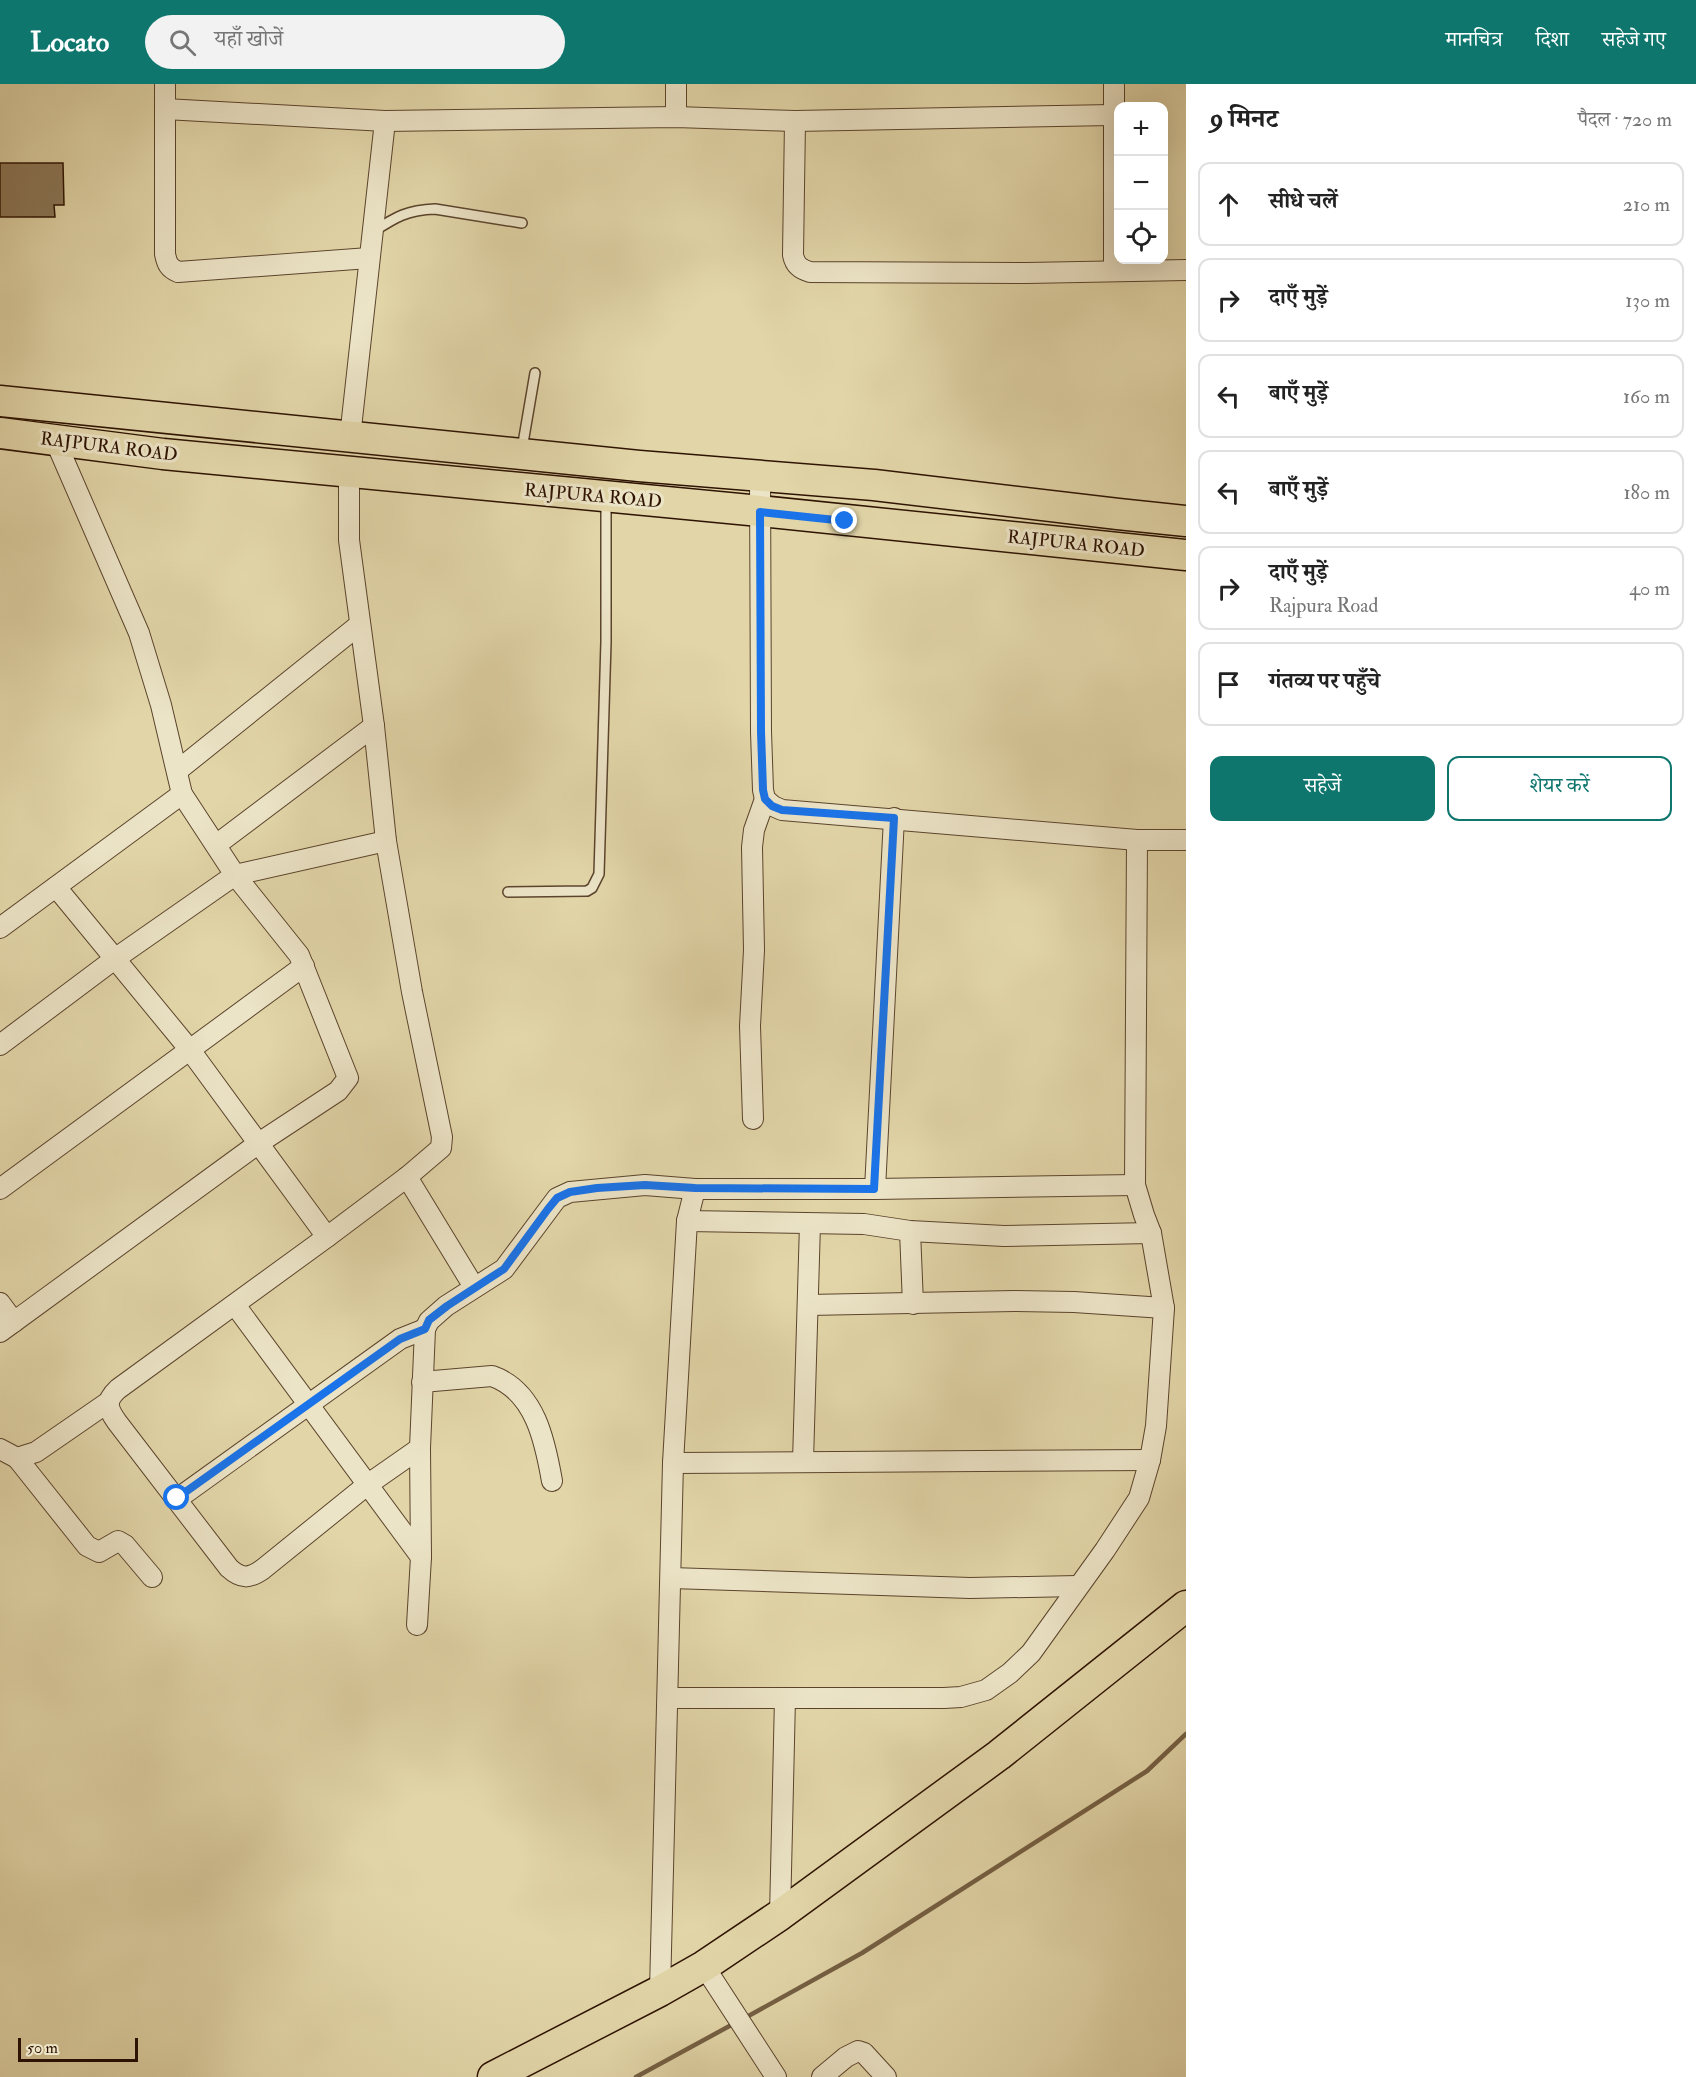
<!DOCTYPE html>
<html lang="hi">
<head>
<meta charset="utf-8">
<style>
	:root { --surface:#fff; --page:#f2f2f2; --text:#222; --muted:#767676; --line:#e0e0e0; --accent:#0f766e }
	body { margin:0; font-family:"IM FELL Double Pica","Noto Serif Devanagari",serif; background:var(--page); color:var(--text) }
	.controls { position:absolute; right:18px; top:18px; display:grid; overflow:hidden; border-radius:12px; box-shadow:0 6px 24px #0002 }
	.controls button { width:54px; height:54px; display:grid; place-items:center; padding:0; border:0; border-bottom:2px solid var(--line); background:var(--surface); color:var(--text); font:30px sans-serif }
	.scale { position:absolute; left:18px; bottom:15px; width:120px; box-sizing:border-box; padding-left:6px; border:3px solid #2e1302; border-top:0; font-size:16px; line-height:21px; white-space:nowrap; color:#2e1302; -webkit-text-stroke:4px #ece4c7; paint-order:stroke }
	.stop { position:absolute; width:18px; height:18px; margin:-14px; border:4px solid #1a73e8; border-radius:50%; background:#fff }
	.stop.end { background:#1a73e8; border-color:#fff; box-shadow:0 2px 6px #0008 }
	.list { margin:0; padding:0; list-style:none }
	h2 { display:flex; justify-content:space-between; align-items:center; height:78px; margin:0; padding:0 24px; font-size:26px }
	h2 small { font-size:20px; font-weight:400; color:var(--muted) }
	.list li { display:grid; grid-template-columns:39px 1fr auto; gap:18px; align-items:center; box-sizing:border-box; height:84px; margin:0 12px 12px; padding:0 12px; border:2px solid var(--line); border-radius:12px }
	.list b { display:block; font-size:22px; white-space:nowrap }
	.list p { margin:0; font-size:20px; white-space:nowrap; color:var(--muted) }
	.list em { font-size:20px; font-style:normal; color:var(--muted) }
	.actions { display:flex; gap:12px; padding:18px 24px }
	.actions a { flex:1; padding:14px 0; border:2px solid var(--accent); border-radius:12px; text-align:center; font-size:21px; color:var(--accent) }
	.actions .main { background:var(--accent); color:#fff }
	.icon { flex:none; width:33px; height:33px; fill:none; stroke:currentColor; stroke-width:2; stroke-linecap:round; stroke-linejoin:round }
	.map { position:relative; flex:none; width:1186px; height:1993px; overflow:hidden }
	header { display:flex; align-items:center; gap:36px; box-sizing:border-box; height:84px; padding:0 30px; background:var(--accent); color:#fff }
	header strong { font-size:28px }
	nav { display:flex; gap:33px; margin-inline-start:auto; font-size:21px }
	.search { width:420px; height:54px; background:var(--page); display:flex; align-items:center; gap:15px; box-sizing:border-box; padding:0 21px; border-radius:33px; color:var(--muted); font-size:22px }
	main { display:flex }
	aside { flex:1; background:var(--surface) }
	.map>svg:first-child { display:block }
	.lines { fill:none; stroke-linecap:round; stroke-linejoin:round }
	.stream { stroke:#756044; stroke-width:4.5 }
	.building { fill:#8c7859; stroke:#2e1302; stroke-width:1.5 }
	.service-casing { stroke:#5b442c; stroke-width:12 }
	.minor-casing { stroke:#5b442c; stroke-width:22 }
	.primary-casing { stroke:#2e1302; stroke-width:33 }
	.service { stroke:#ece4c7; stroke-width:9 }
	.minor { stroke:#ece4c7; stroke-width:20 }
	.primary { stroke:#e2d6a9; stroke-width:30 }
	.route { stroke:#1a73e8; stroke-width:8 }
	.labels { text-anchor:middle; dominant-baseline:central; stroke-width:6; stroke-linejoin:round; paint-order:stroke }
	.street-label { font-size:18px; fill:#2e1302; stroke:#ece4c7 }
</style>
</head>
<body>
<header>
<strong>Locato</strong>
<div class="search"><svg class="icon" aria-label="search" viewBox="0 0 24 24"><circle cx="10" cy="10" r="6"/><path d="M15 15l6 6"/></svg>यहाँ खोजें</div>
<nav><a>मानचित्र</a><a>दिशा</a><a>सहेजे गए</a></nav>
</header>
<main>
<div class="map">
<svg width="1186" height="1993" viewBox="0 0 1186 1993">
	<rect width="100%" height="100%" fill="#e2d6a9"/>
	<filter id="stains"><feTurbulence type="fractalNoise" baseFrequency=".00333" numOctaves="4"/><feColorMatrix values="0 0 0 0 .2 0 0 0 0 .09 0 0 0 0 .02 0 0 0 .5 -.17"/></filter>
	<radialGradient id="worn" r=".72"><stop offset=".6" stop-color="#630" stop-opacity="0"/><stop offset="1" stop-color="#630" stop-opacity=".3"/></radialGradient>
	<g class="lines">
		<g class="stream">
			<path d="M743 1935 862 1869 1147 1687 1186 1650"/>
			<path d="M636 1993 735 1939"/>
		</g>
	</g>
	<path class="building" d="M0 79H63L64 121H54L55 133H0Z"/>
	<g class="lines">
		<defs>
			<g id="service">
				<path d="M374 147C396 133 407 126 435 125L522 139"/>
				<path d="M522 365 535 289"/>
				<path d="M508 808 587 807 592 804 599 790 606 558V416"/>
			</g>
			<g id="minor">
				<path d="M165 0V170C167 180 169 184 178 188L369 174"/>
				<path d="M1114 0V187"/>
				<path d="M165 25 385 37 676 33 795 37 1112 31"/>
				<path d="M676 33V0"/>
				<path d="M795 37 793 171C795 181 800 185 810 188L1027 189 1186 186"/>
				<path d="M350 353 385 37"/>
				<path d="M349 389V456L374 642 386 757 412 908 442 1053 441 1064 407 1093 327 1153 118 1305C105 1317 107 1324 117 1338L229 1484C241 1495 249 1495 263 1485L367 1401 420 1364"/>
				<path d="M760 392 761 648 763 706 765 715 773 722 782 726 1137 756H1186"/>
				<path d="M177 687 359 541"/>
				<path d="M216 761 374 642"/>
				<path d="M56 803 190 966 327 1153"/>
				<path d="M0 844 182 710"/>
				<path d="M0 961 116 874 235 791 386 757"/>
				<path d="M753 1035 750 942 754 866 752 763 754 746 765 715"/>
				<path d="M407 1093 474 1203"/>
				<path d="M0 1105 304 882"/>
				<path d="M875 1105 894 734"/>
				<path d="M687 1137 864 1140 910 1147 1004 1152 1151 1149"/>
				<path d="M910 1147 913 1220"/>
				<path d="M0 1219 14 1238"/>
				<path d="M235 1221 421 1473"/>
				<path d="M808 1221 1014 1217 1074 1218 1164 1224"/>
				<path d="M0 1248 259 1059 338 1007 348 994 299 871 235 791 182 710 161 621 139 549 55 356"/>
				<path d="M422 1298 492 1292C535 1307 545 1357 552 1397"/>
				<path d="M0 1365 17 1374 36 1368 107 1319"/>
				<path d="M17 1374 87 1462 99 1468 118 1457 125 1461 152 1493"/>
				<path d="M803 1377 810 1140"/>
				<path d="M673 1379 1150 1376"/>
				<path d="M177 1415 400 1255 425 1245"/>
				<path d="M671 1494 970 1504 1078 1502"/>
				<path d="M417 1541 421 1473 420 1364 425 1245 429 1237 446 1222 504 1185 557 1114 570 1108 645 1101 695 1105H875L1135 1101"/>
				<path d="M668 1614H944L961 1613 986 1606 1010 1589 1031 1569 1105 1466 1139 1414 1150 1376 1156 1342 1164 1224 1151 1149 1144 1131 1135 1101 1137 756"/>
				<path d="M780 1831 785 1614"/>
				<path d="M704 1882 776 1993"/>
				<path d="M660 1907 673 1379 687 1137 695 1105"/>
				<path d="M822 1993 846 1973 858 1967 864 1969 886 1993"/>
			</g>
			<g id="primary">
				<path d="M0 317 639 382 874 401 1118 430 1186 437"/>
				<path d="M0 349 163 370 760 427 1186 471"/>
				<path d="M493 1993 660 1907 704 1882 780 1831 999 1671 1186 1522"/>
			</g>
		</defs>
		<use href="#service" class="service-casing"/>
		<use href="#minor" class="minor-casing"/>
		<use href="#primary" class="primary-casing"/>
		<use href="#service" class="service"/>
		<use href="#minor" class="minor"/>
		<use href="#primary" class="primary"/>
	</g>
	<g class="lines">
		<path class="route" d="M177 1414 400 1255 425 1245 429 1236 447 1222 504 1185 548 1125 557 1114 570 1108 597 1104 645 1101 695 1104 874 1105 894 734 782 726 772 722 765 715 763 706 761 648 760 428 845 437"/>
	</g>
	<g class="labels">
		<g class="street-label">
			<text transform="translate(109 363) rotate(7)">RAJPURA ROAD</text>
			<text transform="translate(593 412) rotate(5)">RAJPURA ROAD</text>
			<text transform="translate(1076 460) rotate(6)">RAJPURA ROAD</text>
		</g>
	</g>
	<rect width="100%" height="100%" filter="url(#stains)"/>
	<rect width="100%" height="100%" fill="url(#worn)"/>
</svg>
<div class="controls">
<button>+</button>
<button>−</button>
<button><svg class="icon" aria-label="locate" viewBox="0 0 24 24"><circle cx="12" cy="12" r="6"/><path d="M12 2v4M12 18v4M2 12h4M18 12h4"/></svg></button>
</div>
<div class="scale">50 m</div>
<div class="stop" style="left:177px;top:1414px"></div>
<div class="stop end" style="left:845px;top:437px"></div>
</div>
<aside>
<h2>9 मिनट<small>पैदल · 720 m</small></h2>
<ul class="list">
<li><svg class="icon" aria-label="ahead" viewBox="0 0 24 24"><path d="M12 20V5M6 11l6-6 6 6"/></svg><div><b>सीधे चलें</b></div><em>210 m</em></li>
<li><svg class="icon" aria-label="right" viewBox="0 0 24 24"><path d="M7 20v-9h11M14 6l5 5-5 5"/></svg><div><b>दाएँ मुड़ें</b></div><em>130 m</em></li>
<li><svg class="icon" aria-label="left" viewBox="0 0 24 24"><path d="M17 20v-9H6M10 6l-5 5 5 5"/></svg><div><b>बाएँ मुड़ें</b></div><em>160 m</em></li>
<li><svg class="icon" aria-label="left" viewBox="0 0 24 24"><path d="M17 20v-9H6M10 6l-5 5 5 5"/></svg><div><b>बाएँ मुड़ें</b></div><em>180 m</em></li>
<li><svg class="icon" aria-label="right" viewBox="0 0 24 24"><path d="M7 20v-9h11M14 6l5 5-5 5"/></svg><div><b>दाएँ मुड़ें</b><p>Rajpura Road</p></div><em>40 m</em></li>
<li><svg class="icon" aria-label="arrive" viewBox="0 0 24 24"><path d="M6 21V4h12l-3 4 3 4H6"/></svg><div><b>गंतव्य पर पहुँचे</b></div></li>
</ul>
<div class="actions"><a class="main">सहेजें</a><a>शेयर करें</a></div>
</aside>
</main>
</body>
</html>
